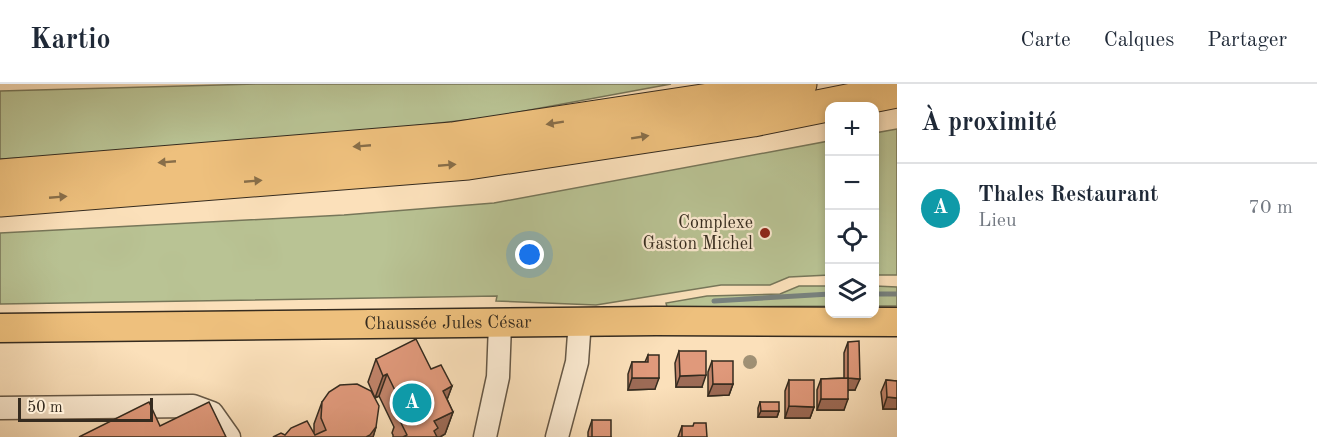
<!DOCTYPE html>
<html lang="fr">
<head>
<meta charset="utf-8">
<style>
	:root { --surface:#fff; --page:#f2f2f3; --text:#1f2937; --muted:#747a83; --line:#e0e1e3; --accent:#b45309 }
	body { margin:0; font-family:"Old Standard TT",serif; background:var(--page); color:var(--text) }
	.controls { position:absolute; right:18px; top:18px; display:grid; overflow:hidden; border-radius:12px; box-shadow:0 3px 9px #0003 }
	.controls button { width:54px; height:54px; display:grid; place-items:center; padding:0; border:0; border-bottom:2px solid var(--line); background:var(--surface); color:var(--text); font:30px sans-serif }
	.scale { position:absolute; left:18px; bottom:15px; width:135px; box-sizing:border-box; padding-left:6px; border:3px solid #352b1f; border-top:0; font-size:16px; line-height:21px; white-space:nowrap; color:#352b1f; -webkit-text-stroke:4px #fcebd2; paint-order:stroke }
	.you { position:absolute; left:530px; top:171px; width:21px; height:21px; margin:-15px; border:4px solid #fff; border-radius:50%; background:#1a73e8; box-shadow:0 0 0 9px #1a73e833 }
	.badge { display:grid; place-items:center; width:39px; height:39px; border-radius:50%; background:var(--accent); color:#fff; font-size:20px; font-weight:700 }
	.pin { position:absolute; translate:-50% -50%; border:3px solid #fff; box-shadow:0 2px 6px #0006 }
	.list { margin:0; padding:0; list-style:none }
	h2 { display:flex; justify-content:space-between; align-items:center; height:78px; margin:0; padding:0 24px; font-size:26px }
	h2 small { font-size:20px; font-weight:400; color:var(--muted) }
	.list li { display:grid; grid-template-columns:39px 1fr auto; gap:18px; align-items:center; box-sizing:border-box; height:90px; padding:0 24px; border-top:2px solid var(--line) }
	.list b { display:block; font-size:22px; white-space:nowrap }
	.list p { margin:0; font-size:20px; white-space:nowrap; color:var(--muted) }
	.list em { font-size:20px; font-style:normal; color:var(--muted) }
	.icon { flex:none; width:33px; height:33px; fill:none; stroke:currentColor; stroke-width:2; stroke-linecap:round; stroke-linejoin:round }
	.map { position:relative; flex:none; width:897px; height:353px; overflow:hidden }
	header { display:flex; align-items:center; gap:36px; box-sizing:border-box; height:84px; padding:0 30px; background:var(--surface); border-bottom:2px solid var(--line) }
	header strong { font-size:28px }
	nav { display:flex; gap:33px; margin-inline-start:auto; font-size:21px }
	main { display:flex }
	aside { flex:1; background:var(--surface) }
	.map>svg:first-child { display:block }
	.green { fill:#b9c394; stroke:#77775a; stroke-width:1.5 }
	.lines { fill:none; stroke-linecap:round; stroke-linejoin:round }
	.stream { stroke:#78817d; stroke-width:5 }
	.minor-casing { stroke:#665846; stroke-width:25 }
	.major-casing { stroke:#352b1f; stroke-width:31 }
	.highway-casing { stroke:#352b1f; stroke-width:35 }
	.minor { stroke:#fcebd2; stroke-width:22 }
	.major { stroke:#eec07d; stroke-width:28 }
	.highway { stroke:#eec07d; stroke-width:33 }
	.tree { fill:#a09175 }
	.wall { fill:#c1846a; stroke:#352b1f; stroke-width:1.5 }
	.shaded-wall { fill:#9d6b56; stroke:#352b1f; stroke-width:1.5 }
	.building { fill:#e0997b; stroke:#352b1f; stroke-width:1.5 }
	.oneway { fill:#886e49 }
	.poi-dot { fill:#8f2418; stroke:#fcebd2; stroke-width:2 }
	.labels { text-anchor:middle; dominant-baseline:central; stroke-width:4.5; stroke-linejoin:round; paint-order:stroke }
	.poi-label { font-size:18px; fill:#352b1f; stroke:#fcebd2; text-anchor:end }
	.street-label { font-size:18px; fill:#352b1f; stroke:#fcebd2 }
</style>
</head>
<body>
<header>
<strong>Kartio</strong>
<nav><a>Carte</a><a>Calques</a><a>Partager</a></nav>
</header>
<main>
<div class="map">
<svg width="897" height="353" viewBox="0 0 897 353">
	<rect width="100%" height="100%" fill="#fbe0ba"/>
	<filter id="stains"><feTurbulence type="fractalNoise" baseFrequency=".00333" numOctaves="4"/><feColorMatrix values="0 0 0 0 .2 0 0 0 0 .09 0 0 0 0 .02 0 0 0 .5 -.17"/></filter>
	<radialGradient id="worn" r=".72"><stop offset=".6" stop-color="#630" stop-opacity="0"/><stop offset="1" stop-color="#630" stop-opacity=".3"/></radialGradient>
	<g class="green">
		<path d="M256 0H671L492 33 210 65 0 75V7Z"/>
		<path d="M897 45V191H875V49Z"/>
		<path d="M829 57V191L789 193 770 201H721L596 221 496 217 497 212 0 220V149L344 131 494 119Z"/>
		<path d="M799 202H829V222L667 223 666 219 707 212 780 210Z"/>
		<path d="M875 202 897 203V222H875Z"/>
	</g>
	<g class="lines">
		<g class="stream">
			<path d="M874 210H897"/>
			<path d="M714 217 830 210"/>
		</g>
		<defs>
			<g id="minor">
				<path d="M0 324 193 322 212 329 229 353"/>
				<path d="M485 353 498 293 500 240"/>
				<path d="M557 353 577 278 579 250"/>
			</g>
			<g id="major">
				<path id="s1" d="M0 244 656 237 897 238"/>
			</g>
			<g id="highway">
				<path d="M0 92 452 55 749 10 800 0"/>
				<path d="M0 116 468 79 753 36 897 7"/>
			</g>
		</defs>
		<use href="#minor" class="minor-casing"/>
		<use href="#major" class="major-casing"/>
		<use href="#highway" class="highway-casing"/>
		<use href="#minor" class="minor"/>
		<use href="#major" class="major"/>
		<use href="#highway" class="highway"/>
	</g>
	<circle class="tree" cx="750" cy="278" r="7"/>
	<g class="wall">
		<path d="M848 258 855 306H848L844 326H817V306L821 295 844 294V269Z"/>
		<path d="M679 267 702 303H676L675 279Z"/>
		<path d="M648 271 655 305 628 306V290L632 278H645Z"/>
		<path d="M376 275 431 285 452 302 447 315 453 328 445 350 440 353H393V351L392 349 394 343 379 312 375 314 368 298Z"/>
		<path d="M712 277 733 300 729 311 708 312V288Z"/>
		<path d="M789 296 814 323 810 334H785V307Z"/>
		<path d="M886 296 897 297V325H883L881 308Z"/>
		<path d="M322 318 376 343 373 353H273L285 351 314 348V340Z"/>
		<path d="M760 318 779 327 777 333H758V324Z"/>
		<path d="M592 336 611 353H588V348Z"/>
		<path d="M682 342 707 353H678Z"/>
	</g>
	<g class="shaded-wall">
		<path d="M387 290 379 312 375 314 383 292Z"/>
		<path d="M706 291 702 303H676L680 292Z"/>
		<path d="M632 294H659L655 305 628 306Z"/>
		<path d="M848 294 860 295 855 306H844Z"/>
		<path d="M713 300H733L729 311 708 312Z"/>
		<path d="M452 302 444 324 443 307Z"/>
		<path d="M887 313 897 314V325H883Z"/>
		<path d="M821 315H848L844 326H817Z"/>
		<path d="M789 322 814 323 810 334H785Z"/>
		<path d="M761 327H779L777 333H758Z"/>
		<path d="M453 328 445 350 440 353H429L434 337Z"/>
		<path d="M376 343 373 353H366Z"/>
	</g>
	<g class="building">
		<path d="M416 255 431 285 441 281 452 302 443 307 453 328 434 337 438 344 434 347 437 353H403L407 351 399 335 404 333 400 327 404 325 387 290 383 292 376 275Z"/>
		<path d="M859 257 860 295 848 294V258Z"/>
		<path d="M679 267H706V291L680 292Z"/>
		<path d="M648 271H659V294H632V278H648Z"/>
		<path d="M712 277H733V300H713Z"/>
		<path d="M848 294V315H821V295Z"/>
		<path d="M789 296H814V323L789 322Z"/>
		<path d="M886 296 897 297V314L887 313Z"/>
		<path d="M357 300 371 307 379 322 376 343 370 351 366 353H273L281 349 285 351 291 344 307 337 315 351 326 346 321 334 322 318 329 308 340 301Z"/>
		<path d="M149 318 160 342 209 318 226 353H79Z"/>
		<path d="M760 318H779V327H761Z"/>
		<rect x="592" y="336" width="19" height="17"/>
		<path d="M694 339H706L707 353H682V342H693Z"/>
	</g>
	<defs><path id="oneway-solid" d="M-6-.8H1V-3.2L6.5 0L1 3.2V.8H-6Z" transform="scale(1.5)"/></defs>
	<g class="oneway">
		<use href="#oneway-solid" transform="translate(555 39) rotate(171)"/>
		<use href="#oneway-solid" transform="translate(640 53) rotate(-9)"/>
		<use href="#oneway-solid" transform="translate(362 62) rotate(175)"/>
		<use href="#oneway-solid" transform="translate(167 78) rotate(175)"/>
		<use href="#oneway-solid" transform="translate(447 81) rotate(-5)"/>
		<use href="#oneway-solid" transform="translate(253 97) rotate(-5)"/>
		<use href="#oneway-solid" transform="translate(58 113) rotate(-5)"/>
	</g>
	<circle class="poi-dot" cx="765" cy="149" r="6"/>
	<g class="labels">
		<g class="poi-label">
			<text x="753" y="139">Complexe<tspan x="753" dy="21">Gaston Michel</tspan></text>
		</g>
		<g class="street-label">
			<text stroke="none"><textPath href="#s1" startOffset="448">Chaussée Jules César</textPath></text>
		</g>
	</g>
	<rect width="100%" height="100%" filter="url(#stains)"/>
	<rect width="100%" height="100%" fill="url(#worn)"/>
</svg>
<div class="controls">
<button>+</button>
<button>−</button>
<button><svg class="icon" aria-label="locate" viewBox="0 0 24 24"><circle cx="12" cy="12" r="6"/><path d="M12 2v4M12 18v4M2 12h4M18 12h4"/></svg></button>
<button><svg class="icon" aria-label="layers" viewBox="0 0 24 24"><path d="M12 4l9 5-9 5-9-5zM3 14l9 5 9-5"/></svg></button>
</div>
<div class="scale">50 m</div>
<div class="you"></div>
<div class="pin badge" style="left:412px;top:319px;background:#0f9aa8">A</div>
</div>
<aside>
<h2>À proximité<small></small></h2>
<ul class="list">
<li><span class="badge" style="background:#0f9aa8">A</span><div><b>Thales Restaurant</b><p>Lieu</p></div><em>70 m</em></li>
</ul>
</aside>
</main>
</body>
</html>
